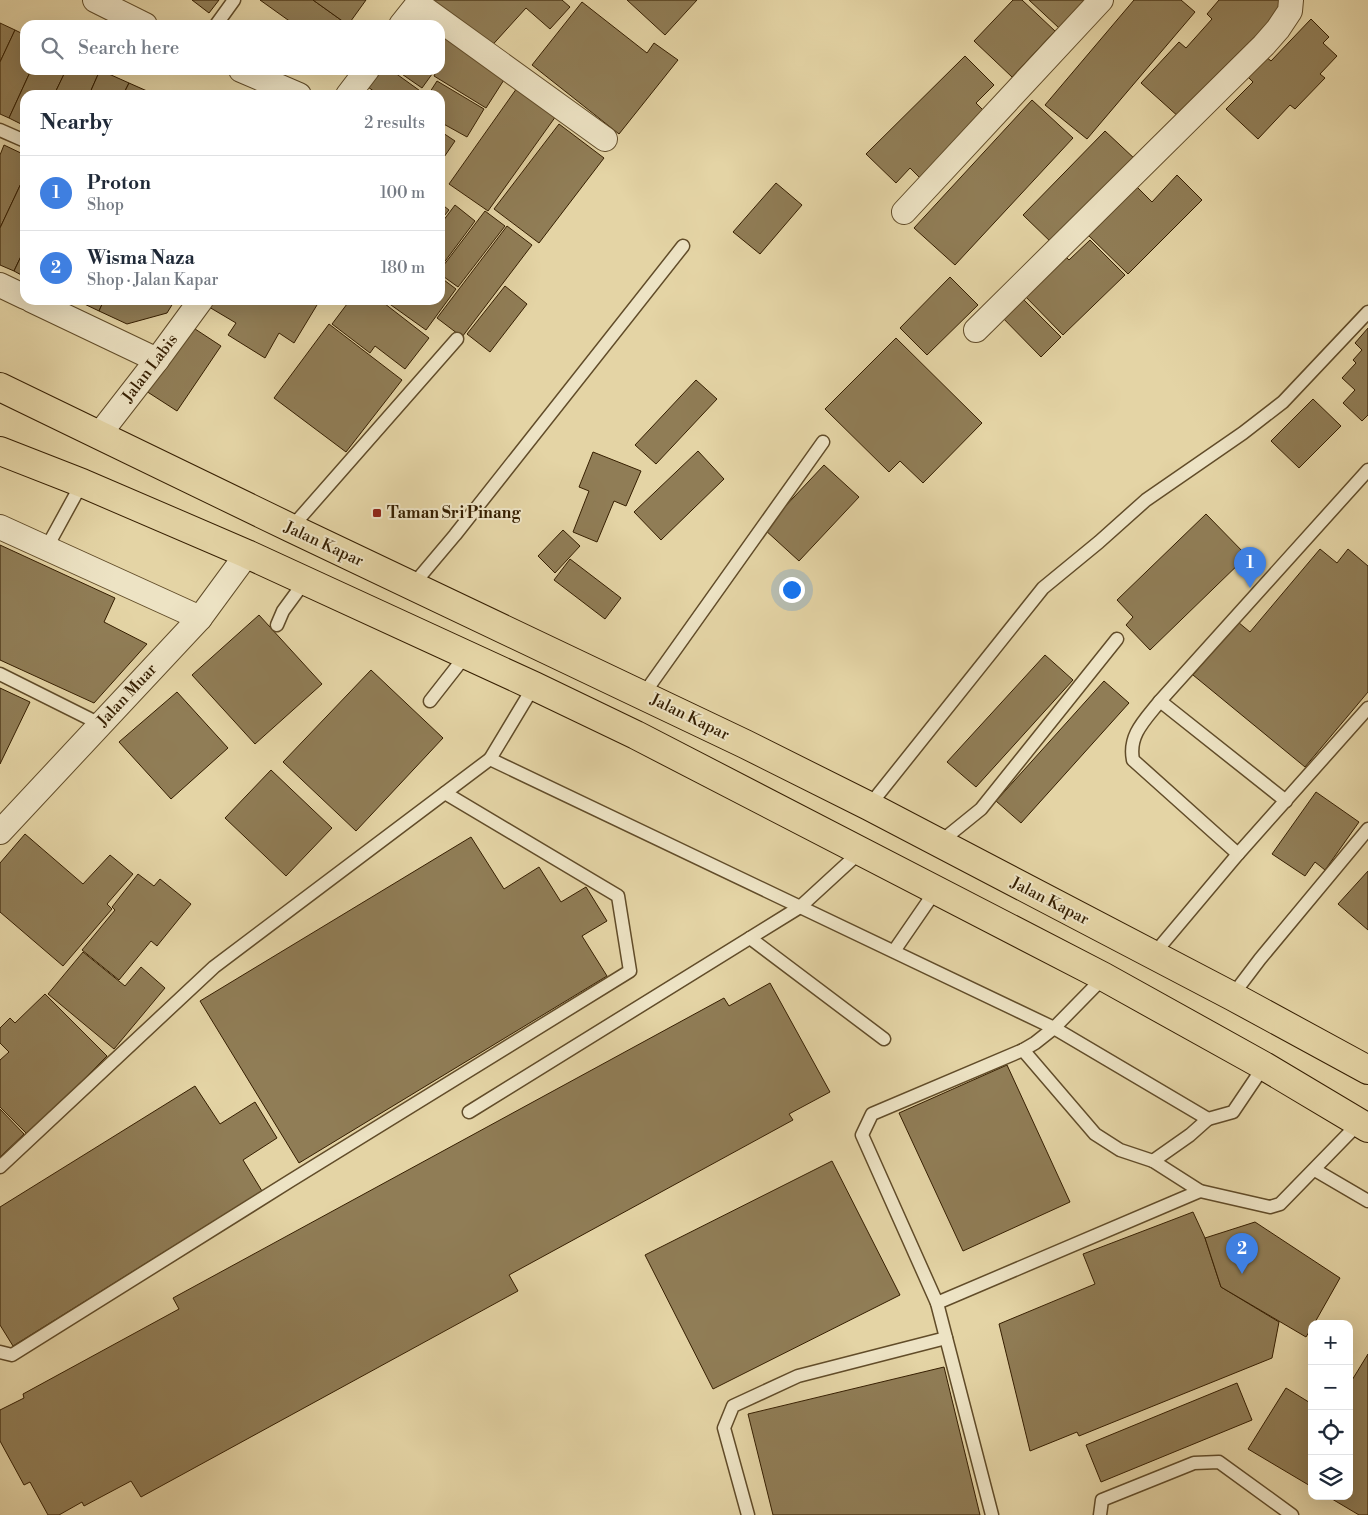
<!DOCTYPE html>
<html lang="en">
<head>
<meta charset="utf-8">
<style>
	:root { --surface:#fff; --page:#f2f2f3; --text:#1f2937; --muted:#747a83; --line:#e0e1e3; --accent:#8f2418 }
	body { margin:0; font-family:"Libre Bodoni",serif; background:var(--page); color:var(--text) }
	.controls { position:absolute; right:15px; bottom:15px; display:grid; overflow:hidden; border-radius:10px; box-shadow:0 5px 20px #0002 }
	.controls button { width:45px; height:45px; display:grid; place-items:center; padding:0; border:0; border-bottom:1px solid var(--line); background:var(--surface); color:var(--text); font:25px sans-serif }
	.you { position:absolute; left:791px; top:589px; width:18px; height:18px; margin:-12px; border:4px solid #fff; border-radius:50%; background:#1a73e8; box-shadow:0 0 0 8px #1a73e833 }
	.badge { display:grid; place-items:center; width:32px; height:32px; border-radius:50%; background:var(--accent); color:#fff; font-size:16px; font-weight:700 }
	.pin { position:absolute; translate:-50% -41px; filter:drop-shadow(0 1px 2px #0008) }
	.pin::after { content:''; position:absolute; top:26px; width:18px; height:15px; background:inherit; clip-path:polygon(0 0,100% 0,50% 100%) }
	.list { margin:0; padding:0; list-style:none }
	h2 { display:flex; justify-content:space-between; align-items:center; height:65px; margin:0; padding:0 20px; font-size:21px }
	h2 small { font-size:16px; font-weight:400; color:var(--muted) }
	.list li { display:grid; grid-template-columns:32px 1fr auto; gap:15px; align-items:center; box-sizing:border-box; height:75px; padding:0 20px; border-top:1px solid var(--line) }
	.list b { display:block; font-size:19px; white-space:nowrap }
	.list p { margin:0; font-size:16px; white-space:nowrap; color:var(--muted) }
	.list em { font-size:16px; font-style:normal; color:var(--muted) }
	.icon { flex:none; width:28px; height:28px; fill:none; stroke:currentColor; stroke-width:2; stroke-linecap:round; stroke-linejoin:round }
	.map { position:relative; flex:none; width:1368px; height:1515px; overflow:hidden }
	.search { position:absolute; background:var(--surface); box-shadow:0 5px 20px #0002; left:20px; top:20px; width:425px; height:55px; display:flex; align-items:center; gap:12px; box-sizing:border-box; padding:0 18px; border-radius:15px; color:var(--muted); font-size:19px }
	.panel { position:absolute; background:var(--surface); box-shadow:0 5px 20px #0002; left:20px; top:90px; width:425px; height:215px; border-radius:15px }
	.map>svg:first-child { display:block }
	.building { fill:#907d56; stroke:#351e00 }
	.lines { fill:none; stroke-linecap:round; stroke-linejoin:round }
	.lane-casing { stroke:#614c29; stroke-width:15 }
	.street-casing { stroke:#614c29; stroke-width:26 }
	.highway-casing { stroke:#351e00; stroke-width:30 }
	.lane { stroke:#ede3c4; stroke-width:12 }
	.street { stroke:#ede3c4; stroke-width:24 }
	.highway { stroke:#e4d4a5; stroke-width:28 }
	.poi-dot { fill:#8f2418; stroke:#ede3c4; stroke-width:2 }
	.labels { text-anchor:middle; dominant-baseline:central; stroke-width:4; stroke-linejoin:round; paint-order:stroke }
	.street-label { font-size:16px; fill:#351e00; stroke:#ede3c4 }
	.poi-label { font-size:16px; font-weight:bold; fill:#351e00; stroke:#ede3c4; text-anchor:start }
</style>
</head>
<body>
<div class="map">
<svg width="1368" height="1515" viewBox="0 0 1368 1515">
	<rect width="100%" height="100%" fill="#e4d4a5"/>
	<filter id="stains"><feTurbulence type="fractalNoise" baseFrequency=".004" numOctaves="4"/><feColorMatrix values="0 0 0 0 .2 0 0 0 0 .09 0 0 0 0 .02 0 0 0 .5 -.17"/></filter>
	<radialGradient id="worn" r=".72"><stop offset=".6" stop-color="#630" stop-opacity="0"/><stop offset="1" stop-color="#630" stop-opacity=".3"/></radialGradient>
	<g class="building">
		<path d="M192 0H219L209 13Z"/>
		<path d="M260 0H313L348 25H295Z"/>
		<path d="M313 0H366L348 25Z"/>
		<path d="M431 0H562L570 7 550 29 526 8 487 51Z"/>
		<path d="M627 0H697L665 35Z"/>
		<path d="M1013 0H1022L1055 31 1012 77 974 41Z"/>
		<path d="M1029 0H1086L1059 28Z"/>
		<path d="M1134 0H1181L1195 12 1087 139 1045 105Z"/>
		<path d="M1219 0H1283L1287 4 1180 118 1141 83 1179 42 1186 48 1212 19 1207 14Z"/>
		<path d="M582 2 647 53 654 43 678 60 619 134 532 65Z"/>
		<path d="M1311 19 1329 37 1323 43 1337 56 1320 74 1325 78 1295 109 1290 105 1258 139 1226 109 1253 82 1245 74 1264 55 1271 61Z"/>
		<path d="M0 23 15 30 0 62Z"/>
		<path d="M15 30 25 35V70H31L9 118 0 114V62Z"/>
		<path d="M445 32 509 72 486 108 434 76 437 70H440V66L444 58 440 56V40Z"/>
		<path d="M965 56 994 85 976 103 988 115 922 180 910 168 896 183 866 154Z"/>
		<path d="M31 70H66L54 95H25V126L9 118Z"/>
		<path d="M66 70H100L89 95H54Z"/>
		<path d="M100 70 129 83 123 95H89Z"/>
		<path d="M380 70H391L423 93 421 95H379L368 87Z"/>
		<path d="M396 70H435L422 88Z"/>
		<path d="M437 81 484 109 467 137 440 122V95H428Z"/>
		<path d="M129 83 156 95H123Z"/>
		<path d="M517 88 556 116 488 211 449 184Z"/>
		<path d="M1032 100 1073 138 955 265 914 228Z"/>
		<path d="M559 124 604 158 539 243 494 209Z"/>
		<path d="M440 131 455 141 440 163Z"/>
		<path d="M1105 131 1136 160 1054 245 1023 215Z"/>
		<path d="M4 145 25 155V175L0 228V155Z"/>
		<path d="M25 175V248L14 271 0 265V228Z"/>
		<path d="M1177 175 1202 200 1128 274 1087 234 1135 185 1152 202Z"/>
		<path d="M776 183 802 205 760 254 733 232Z"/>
		<path d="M440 203 449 210 440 221Z"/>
		<path d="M455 205 475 221 440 268V225Z"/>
		<path d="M485 211 505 226 458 287 440 274V270Z"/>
		<path d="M507 226 532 245 462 337 437 318Z"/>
		<path d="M1090 240 1125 275 1063 335 1023 294 1063 254 1069 260Z"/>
		<path d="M25 248V277L14 271Z"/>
		<path d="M440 277 456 289 426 330 384 300H440Z"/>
		<path d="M950 277 978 305 927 355 900 328Z"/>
		<path d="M505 286 527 304 490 352 467 334Z"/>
		<path d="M1017 293 1061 337 1041 357 997 312Z"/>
		<path d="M76 300H104L99 311Z"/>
		<path d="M104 300H175L167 313 127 324 99 311Z"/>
		<path d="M213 300H320L294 343 279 333 265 358 228 335 236 323 209 307Z"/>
		<path d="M350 300H380L429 338 405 369 375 346 370 353 332 324Z"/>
		<path d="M329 324 402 380 346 452 274 398Z"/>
		<path d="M189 325 221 346 177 411 146 391Z"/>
		<path d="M1368 328V415L1362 421 1343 403 1355 390 1342 378 1356 363 1353 360 1362 350 1355 343Z"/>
		<path d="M896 338 982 423 923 483 900 461 889 472 825 409Z"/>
		<path d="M696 380 717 399 656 464 635 445Z"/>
		<path d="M1313 399 1341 426 1299 468 1271 441Z"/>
		<path d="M698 451 724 479 661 540 634 512Z"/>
		<path d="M593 452 641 471 626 506 614 501 597 542 573 532 589 491 579 487Z"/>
		<path d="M824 465 859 497 799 561 764 529Z"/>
		<path d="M1206 514 1247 556 1150 650 1126 625 1133 617 1117 600Z"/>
		<path d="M563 530 580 546 555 573 538 556Z"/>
		<path d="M0 545 115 598 104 622 147 644 94 703 0 660Z"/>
		<path d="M1320 549 1337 563 1348 549 1368 566V692L1305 767 1193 675 1238 622 1250 632Z"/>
		<path d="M570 559 621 598 605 619 554 580Z"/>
		<path d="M259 615 322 684 255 744 192 675Z"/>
		<path d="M1045 655 1073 680 976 787 947 762Z"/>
		<path d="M371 670 443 738 356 831 283 762Z"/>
		<path d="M1104 681 1129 703 1021 823 996 801Z"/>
		<path d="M0 688 30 702 0 764Z"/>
		<path d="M177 692 228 748 171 799 119 742Z"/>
		<path d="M271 770 332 828 286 876 225 818Z"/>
		<path d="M1316 792 1359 822 1325 870 1315 862 1305 876 1272 854Z"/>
		<path d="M25 834 83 884 110 855 133 874 107 904 112 909 63 966 0 912V863Z"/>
		<path d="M471 837 504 889 539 867 561 902 586 887 607 921 582 936 607 976 299 1163 200 1001Z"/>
		<path d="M1368 871V930L1338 904Z"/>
		<path d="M138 874 154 886 160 879 191 904 157 946 151 941 119 980 82 950 115 910 112 907Z"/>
		<path d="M83 952 125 986 141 967 165 988 114 1049 48 994Z"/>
		<path d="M770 983 830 1092 789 1114 793 1120 509 1275 518 1291 141 1497 131 1481 84 1506 82 1502 59 1515H48L30 1482 24 1485 0 1441V1410L24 1398 23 1394 179 1309 173 1298 724 998 729 1006Z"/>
		<path d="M45 994 107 1056 28 1135 0 1107V1060L9 1052 0 1043V1028L10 1018 15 1023Z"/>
		<path d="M1007 1065 1070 1202 963 1251 899 1113Z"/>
		<path d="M195 1086 220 1124 255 1102 277 1138 243 1160 262 1191 13 1346 0 1325V1207Z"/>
		<path d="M0 1109 24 1134 0 1157Z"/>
		<path d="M832 1161 900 1295 713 1389 645 1255Z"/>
		<path d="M1193 1212 1205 1238 1221 1287 1279 1322 1272 1358 1079 1436 1077 1432 1030 1451 999 1324 1095 1284 1083 1254Z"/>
		<path d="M1255 1222 1340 1278 1314 1324H1312V1327L1306 1337 1221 1287 1205 1238Z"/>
		<path d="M1368 1354V1515H1359L1327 1496H1349V1385Z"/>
		<path d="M944 1367 980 1515H773L748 1414Z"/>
		<path d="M1237 1383 1252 1420 1101 1482 1086 1445Z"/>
		<path d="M1286 1388 1312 1404V1487L1248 1449Z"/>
	</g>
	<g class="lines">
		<defs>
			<g id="lane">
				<path d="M216 25 234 0"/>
				<path d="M0 130 25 141"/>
				<path d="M291 528 457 339"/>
				<path d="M47 547 82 483"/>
				<path d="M412 586 455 535 683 246"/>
				<path d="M277 625 283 611 305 581"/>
				<path d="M0 674 100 724"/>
				<path d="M534 686 490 759 1054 1028 1035 1043 1023 1050 872 1114 862 1135 937 1303 992 1515"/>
				<path d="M643 695 823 442"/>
				<path d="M430 701 466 655"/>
				<path d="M1160 701 1286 801"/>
				<path d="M869 806 1043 588 1099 542 1146 500 1243 433 1283 402 1368 312"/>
				<path d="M939 843 981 809 1117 639"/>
				<path d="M1238 854 1133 760C1128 735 1145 720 1160 701L1368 470"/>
				<path d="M750 938 884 1039"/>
				<path d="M894 951 936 890"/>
				<path d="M1153 955 1238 854 1368 708"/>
				<path d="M1104 977 1054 1028 1208 1119 1233 1112 1264 1066"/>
				<path d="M1232 996 1260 959 1368 829"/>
				<path d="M1023 1050 1095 1134 1120 1150 1153 1161 1190 1135 1208 1119"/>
				<path d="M469 1112 800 907 861 851"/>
				<path d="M1153 1161 1200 1191 1270 1207 1280 1204 1359 1123"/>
				<path d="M0 1167 214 967 490 759"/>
				<path d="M1315 1170 1368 1201"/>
				<path d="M937 1303 1200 1191"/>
				<path d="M0 1352 12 1355 290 1181 630 971 618 896 445 793"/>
				<path d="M748 1515 724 1428 733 1406 798 1376 946 1338"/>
				<path d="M1100 1515 1102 1500 1194 1463 1219 1462 1292 1515"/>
			</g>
			<g id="street">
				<path d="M95 0 145 25"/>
				<path d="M418 4 605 139"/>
				<path d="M401 25 421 0"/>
				<path d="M241 70 299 95"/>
				<path d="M348 95 367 70"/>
				<path d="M904 212 1101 0"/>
				<path d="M0 285 25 297"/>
				<path d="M31 300 157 360"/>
				<path d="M976 330 1264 45 1278 29 1290 11 1291 0"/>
				<path d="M98 436 157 360 201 300"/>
				<path d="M0 527 200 618"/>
				<path d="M0 832 200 618 247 554"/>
			</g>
			<g id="highway">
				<path d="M0 387 291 528 745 744 869 806 1232 996 1368 1070"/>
				<path d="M0 451 82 483 247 554 534 686 636 735 1104 977 1264 1066 1368 1128"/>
			</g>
		</defs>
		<use href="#lane" class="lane-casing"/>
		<use href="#street" class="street-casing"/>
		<use href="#highway" class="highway-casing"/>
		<use href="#lane" class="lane"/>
		<use href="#street" class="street"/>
		<use href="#highway" class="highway"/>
	</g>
	<rect class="poi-dot" x="372" y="508" width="10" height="10" rx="2.5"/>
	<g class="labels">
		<g class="street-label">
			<text transform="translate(150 368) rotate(-53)">Jalan Labis</text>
			<text transform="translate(324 544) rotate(25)">Jalan Kapar</text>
			<text transform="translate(127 695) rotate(-47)">Jalan Muar</text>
			<text transform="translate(690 717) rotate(26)">Jalan Kapar</text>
			<text transform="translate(1050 901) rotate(27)">Jalan Kapar</text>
		</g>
		<g class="poi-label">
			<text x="387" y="513">Taman Sri Pinang</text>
		</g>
	</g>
	<rect width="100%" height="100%" filter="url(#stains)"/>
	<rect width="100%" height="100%" fill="url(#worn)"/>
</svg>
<div class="controls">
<button>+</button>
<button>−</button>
<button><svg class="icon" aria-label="locate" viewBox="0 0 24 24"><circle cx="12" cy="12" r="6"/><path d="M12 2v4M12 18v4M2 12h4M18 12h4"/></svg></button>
<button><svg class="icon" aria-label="layers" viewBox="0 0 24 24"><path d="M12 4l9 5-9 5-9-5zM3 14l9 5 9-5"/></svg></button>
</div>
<div class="you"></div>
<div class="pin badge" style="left:1250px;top:588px;background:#3f7fe0">1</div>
<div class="pin badge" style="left:1242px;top:1274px;background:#3f7fe0">2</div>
<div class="search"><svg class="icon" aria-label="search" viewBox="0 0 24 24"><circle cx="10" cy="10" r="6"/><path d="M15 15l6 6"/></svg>Search here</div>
<section class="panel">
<h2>Nearby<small>2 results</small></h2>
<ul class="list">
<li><span class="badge" style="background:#3f7fe0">1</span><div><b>Proton</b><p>Shop</p></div><em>100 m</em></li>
<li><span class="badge" style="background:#3f7fe0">2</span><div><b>Wisma Naza</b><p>Shop · Jalan Kapar</p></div><em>180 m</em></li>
</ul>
</section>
</div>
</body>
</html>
